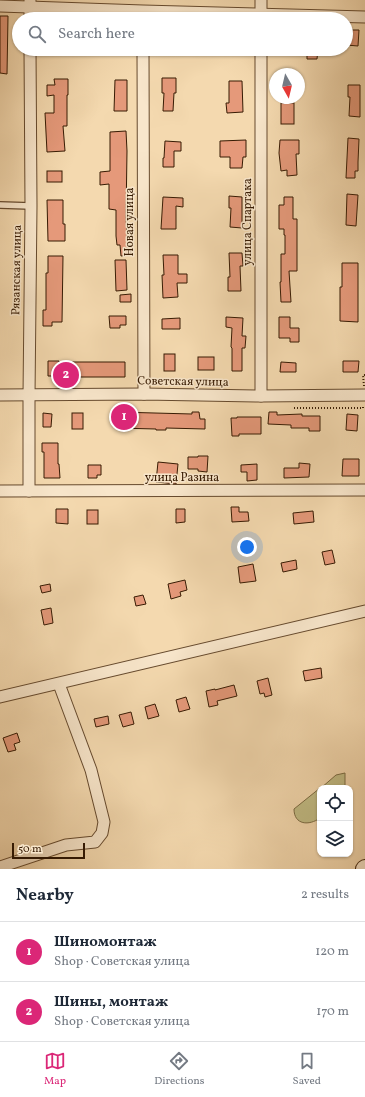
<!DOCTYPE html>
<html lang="en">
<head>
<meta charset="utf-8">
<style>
	:root { --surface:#fff; --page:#f6f6f7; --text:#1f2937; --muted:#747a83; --line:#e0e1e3; --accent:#db2777 }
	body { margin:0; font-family:Vollkorn,serif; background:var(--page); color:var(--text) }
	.controls { position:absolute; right:12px; bottom:12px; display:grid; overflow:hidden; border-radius:8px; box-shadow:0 1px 3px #0004 }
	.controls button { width:36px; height:36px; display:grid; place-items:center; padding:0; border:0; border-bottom:1px solid var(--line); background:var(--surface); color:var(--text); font:20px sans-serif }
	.compass { position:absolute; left:269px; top:68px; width:36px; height:36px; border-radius:50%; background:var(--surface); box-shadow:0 1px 3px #0004; rotate:172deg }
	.scale { position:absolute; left:12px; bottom:10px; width:73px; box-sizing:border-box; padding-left:4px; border:2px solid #371b03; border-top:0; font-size:11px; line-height:14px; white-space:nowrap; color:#371b03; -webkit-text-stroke:3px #f8e6cb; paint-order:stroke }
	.you { position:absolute; left:247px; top:547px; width:14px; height:14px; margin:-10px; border:3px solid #fff; border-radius:50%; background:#1a73e8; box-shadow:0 0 0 6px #1a73e833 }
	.badge { display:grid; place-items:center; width:26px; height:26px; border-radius:50%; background:var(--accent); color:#fff; font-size:13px; font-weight:700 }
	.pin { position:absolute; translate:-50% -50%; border:2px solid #fff; box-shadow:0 1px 4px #0006 }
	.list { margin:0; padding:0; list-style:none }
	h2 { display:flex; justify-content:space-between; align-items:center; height:52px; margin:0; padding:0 16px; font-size:17px }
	h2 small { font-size:13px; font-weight:400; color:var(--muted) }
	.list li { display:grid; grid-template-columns:26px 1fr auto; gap:12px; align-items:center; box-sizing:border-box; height:60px; padding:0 16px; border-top:1px solid var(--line) }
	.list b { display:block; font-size:15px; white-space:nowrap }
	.list p { margin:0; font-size:13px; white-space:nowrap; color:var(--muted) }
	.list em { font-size:13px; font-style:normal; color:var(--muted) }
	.icon { flex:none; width:22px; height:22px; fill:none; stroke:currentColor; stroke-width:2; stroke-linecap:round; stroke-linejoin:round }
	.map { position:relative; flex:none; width:365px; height:869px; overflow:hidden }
	.search { position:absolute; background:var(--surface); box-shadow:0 1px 3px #0004; left:12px; right:12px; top:12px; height:44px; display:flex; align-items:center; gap:10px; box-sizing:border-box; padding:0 14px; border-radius:22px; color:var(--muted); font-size:15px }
	.sheet { height:172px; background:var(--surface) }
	nav { display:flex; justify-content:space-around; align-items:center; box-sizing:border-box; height:56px; border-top:1px solid var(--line); background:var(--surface); font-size:11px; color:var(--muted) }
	nav a { display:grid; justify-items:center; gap:2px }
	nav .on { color:var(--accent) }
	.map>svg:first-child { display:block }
	.green { fill:#c2bd86; stroke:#7c6c44 }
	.building { fill:#e5997a; stroke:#371b03 }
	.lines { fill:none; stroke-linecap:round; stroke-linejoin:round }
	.service-casing { stroke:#664a2e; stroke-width:8 }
	.minor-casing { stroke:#664a2e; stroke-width:13 }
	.secondary-casing { stroke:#371b03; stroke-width:18 }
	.path { stroke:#371b03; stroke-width:2; stroke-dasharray:1 2; stroke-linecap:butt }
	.service { stroke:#f8e6cb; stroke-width:5.5 }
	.minor { stroke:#f8e6cb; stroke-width:11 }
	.secondary { stroke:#f8e6cb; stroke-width:16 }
	.labels { text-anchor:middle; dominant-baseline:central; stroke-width:3; stroke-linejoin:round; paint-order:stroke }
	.street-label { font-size:12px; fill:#371b03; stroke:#f8e6cb }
</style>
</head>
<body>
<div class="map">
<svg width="365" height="869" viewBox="0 0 365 869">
	<rect width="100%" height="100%" fill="#f4d9af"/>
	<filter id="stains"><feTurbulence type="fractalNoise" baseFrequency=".005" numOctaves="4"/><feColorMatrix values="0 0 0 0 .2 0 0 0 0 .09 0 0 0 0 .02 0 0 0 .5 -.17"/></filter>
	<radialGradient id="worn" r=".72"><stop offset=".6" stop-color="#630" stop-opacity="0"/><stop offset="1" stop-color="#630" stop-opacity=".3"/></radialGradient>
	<g class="green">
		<path d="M345 773V788H321L336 775Z"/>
		<path d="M320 788V818C309 826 294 825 294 809Z"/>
	</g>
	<g class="building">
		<path d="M0 16H8L7 74 0 73Z"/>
		<path d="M346 30H359L358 46 346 45Z"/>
		<path d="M307 49H318L317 59H307Z"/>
		<path d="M162 78H176V93H174L173 111H163L164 93H162Z"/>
		<path d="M54 79H68V95H67V126H63L65 151 47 152 45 113H54V95L47 96V85H55Z"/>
		<path d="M115 80H127V111H114Z"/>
		<path d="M229 81H242L243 112 227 113 226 103H229Z"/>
		<path d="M348 85H360V117L349 116 350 97H348Z"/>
		<rect x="281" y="103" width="13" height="21"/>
		<path d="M126 131 127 151 126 217 127 238H130L131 255 121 256 120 245H117L116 236V210L109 209V184L100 185V172L110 171V132Z"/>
		<path d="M348 138 359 139 358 162V171H355V178H346Z"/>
		<path d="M246 140V157H243L242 168H230V157H220V141Z"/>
		<path d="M280 140H299V154H296L297 175 287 176V170L281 171 279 153Z"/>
		<path d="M165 141 181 142V151H174V167H163V158H164Z"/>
		<rect x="47" y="171" width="15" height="11"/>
		<path d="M347 194 358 195 356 226 346 225Z"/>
		<path d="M229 196 242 197V228L230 227 231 208H229Z"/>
		<path d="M163 197 183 198V207L176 206V229H161Z"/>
		<path d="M284 197H293V219H297V271H289L291 302H281L280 282H281V254H285V235H284V229H279V205H284Z"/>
		<path d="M47 200H63V224H65V241H48Z"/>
		<path d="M229 253H242L243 266H240L241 291H228V277H230Z"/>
		<path d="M163 255H178V274H187V283H177L178 297 163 298 162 275H164Z"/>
		<path d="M48 256H63L62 322H52V326H43V310H46V273H48Z"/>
		<path d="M115 260H126L127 290 116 291Z"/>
		<path d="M342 263H358V322L340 321V287H342Z"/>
		<path d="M131 294V302H120V295Z"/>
		<path d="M109 316H126V325H120V328H110Z"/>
		<path d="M226 317 243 318 242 336H246L245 348H242V371H232V348L231 347 232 328 226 327Z"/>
		<path d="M279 317H290V328H299V342H290V338H279Z"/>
		<path d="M180 318V329H162V319Z"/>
		<rect x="164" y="354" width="11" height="17"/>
		<rect x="198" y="357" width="16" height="13"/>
		<path d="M48 361H59V362H125V377H70V381H62V376H48Z"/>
		<path d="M343 361H359L358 372H343Z"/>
		<path d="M281 362 296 363V372H280Z"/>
		<path d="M117 412 192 414V412H199L200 419H205V429L166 428V430H156V429L116 428Z"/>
		<path d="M269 412H277V415L302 414V416H320V431H309V428H291V425L268 424Z"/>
		<path d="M43 413 52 414 51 427H43Z"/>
		<rect x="72" y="413" width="11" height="16"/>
		<path d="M347 414 358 415 357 431 346 430Z"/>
		<path d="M237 417H261V434H239V436H232L231 418H237Z"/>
		<path d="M42 443H58V464H59L60 478H44V452H42Z"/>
		<path d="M198 456H208L207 472 198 471V469H188V457H198Z"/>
		<path d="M343 459H359V476H342Z"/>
		<path d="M158 462 178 464 176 484 156 482Z"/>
		<path d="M299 463 310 464 309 477 284 478V468H299Z"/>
		<path d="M257 464V480L247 481V472H241V465Z"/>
		<path d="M88 465H101V475H97V478H88Z"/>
		<path d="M231 507H239V512H248L249 521 232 522Z"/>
		<path d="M56 509H68V524L56 523Z"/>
		<path d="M176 509H185V522L176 523Z"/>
		<rect x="87" y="510" width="11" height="14"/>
		<path d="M313 511 314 522 294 524 293 513Z"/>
		<path d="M332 550 335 563 325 565 322 552Z"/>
		<path d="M296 560 297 569 283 572 281 563Z"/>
		<path d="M253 564 256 581 240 583 238 567Z"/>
		<path d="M185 580 187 590 180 592 181 596 171 599 168 584Z"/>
		<path d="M50 584 51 591 42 593 40 586Z"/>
		<path d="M143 595 146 604 136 606 134 597Z"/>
		<path d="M51 608 53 623 44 625 41 610Z"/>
		<path d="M321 668 322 678 305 681 303 671Z"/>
		<path d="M268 678 272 695 265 697 264 693 260 694 257 681Z"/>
		<path d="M234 685 237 696 217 701 218 705 209 707 206 691 215 689V690Z"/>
		<path d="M186 697 190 709 179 712 176 700Z"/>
		<path d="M155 704 159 716 148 719 145 707Z"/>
		<path d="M131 712 134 724 123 727 119 715Z"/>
		<path d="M108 716 109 724 96 727 94 719Z"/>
		<path d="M17 733 20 742 14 744 16 750 8 752 3 738Z"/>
	</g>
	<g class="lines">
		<defs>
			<path id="service" d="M0 205 31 206"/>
			<g id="minor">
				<path d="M261 0V19"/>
				<path d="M30 1V19"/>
				<path d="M0 6 143 11 365 17"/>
				<path d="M143 49 144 394"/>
				<path d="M0 395 144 394 261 396 365 395"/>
				<path d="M261 396V49"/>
				<path d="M0 491 365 490"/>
				<path d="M29 491V396L31 206 30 49"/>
				<path d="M0 697 365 611"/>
				<path d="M0 867 66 845 95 842 102 833 104 822 91 770 59 684"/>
			</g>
			<path id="secondary" d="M364 869 365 868"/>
		</defs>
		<use href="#service" class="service-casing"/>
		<use href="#minor" class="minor-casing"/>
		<use href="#secondary" class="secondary-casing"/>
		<g class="path">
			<path d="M364 386 363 375H365"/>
			<path d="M294 408H363V405"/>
		</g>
		<use href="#service" class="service"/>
		<use href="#minor" class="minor"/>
		<use href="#secondary" class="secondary"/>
	</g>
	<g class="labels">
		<g class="street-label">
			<text transform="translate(130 222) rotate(-90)">Новая улица</text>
			<text transform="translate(248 222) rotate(-90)">улица Спартака</text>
			<text transform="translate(17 270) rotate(-89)">Рязанская улица</text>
			<text transform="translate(183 382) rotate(1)">Советская улица</text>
			<text x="182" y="478">улица Разина</text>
		</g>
	</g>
	<rect width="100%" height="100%" filter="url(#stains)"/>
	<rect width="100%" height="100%" fill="url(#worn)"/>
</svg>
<div class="controls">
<button><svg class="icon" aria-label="locate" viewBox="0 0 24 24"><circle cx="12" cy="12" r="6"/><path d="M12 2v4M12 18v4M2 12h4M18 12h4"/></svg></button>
<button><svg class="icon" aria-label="layers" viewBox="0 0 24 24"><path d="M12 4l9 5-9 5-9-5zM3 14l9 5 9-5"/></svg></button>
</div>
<svg class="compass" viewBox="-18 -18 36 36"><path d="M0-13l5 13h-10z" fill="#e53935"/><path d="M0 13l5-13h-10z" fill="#747a83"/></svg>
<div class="scale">50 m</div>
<div class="you"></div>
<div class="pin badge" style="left:124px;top:417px">1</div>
<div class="pin badge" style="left:66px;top:375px">2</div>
<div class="search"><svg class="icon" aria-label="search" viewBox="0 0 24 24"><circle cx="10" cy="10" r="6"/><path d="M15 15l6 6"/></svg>Search here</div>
</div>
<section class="sheet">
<h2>Nearby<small>2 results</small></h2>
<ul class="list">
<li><span class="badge">1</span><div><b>Шиномонтаж</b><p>Shop · Советская улица</p></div><em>120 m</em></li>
<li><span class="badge">2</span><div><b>Шины, монтаж</b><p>Shop · Советская улица</p></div><em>170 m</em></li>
</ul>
</section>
<nav>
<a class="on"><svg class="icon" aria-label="map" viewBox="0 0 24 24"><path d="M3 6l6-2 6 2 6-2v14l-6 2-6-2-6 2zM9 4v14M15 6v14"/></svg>Map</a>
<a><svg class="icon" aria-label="directions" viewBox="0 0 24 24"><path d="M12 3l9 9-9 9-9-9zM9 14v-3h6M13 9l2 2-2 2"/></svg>Directions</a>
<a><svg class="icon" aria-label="saved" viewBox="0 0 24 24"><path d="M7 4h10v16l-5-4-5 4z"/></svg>Saved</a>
</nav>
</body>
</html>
